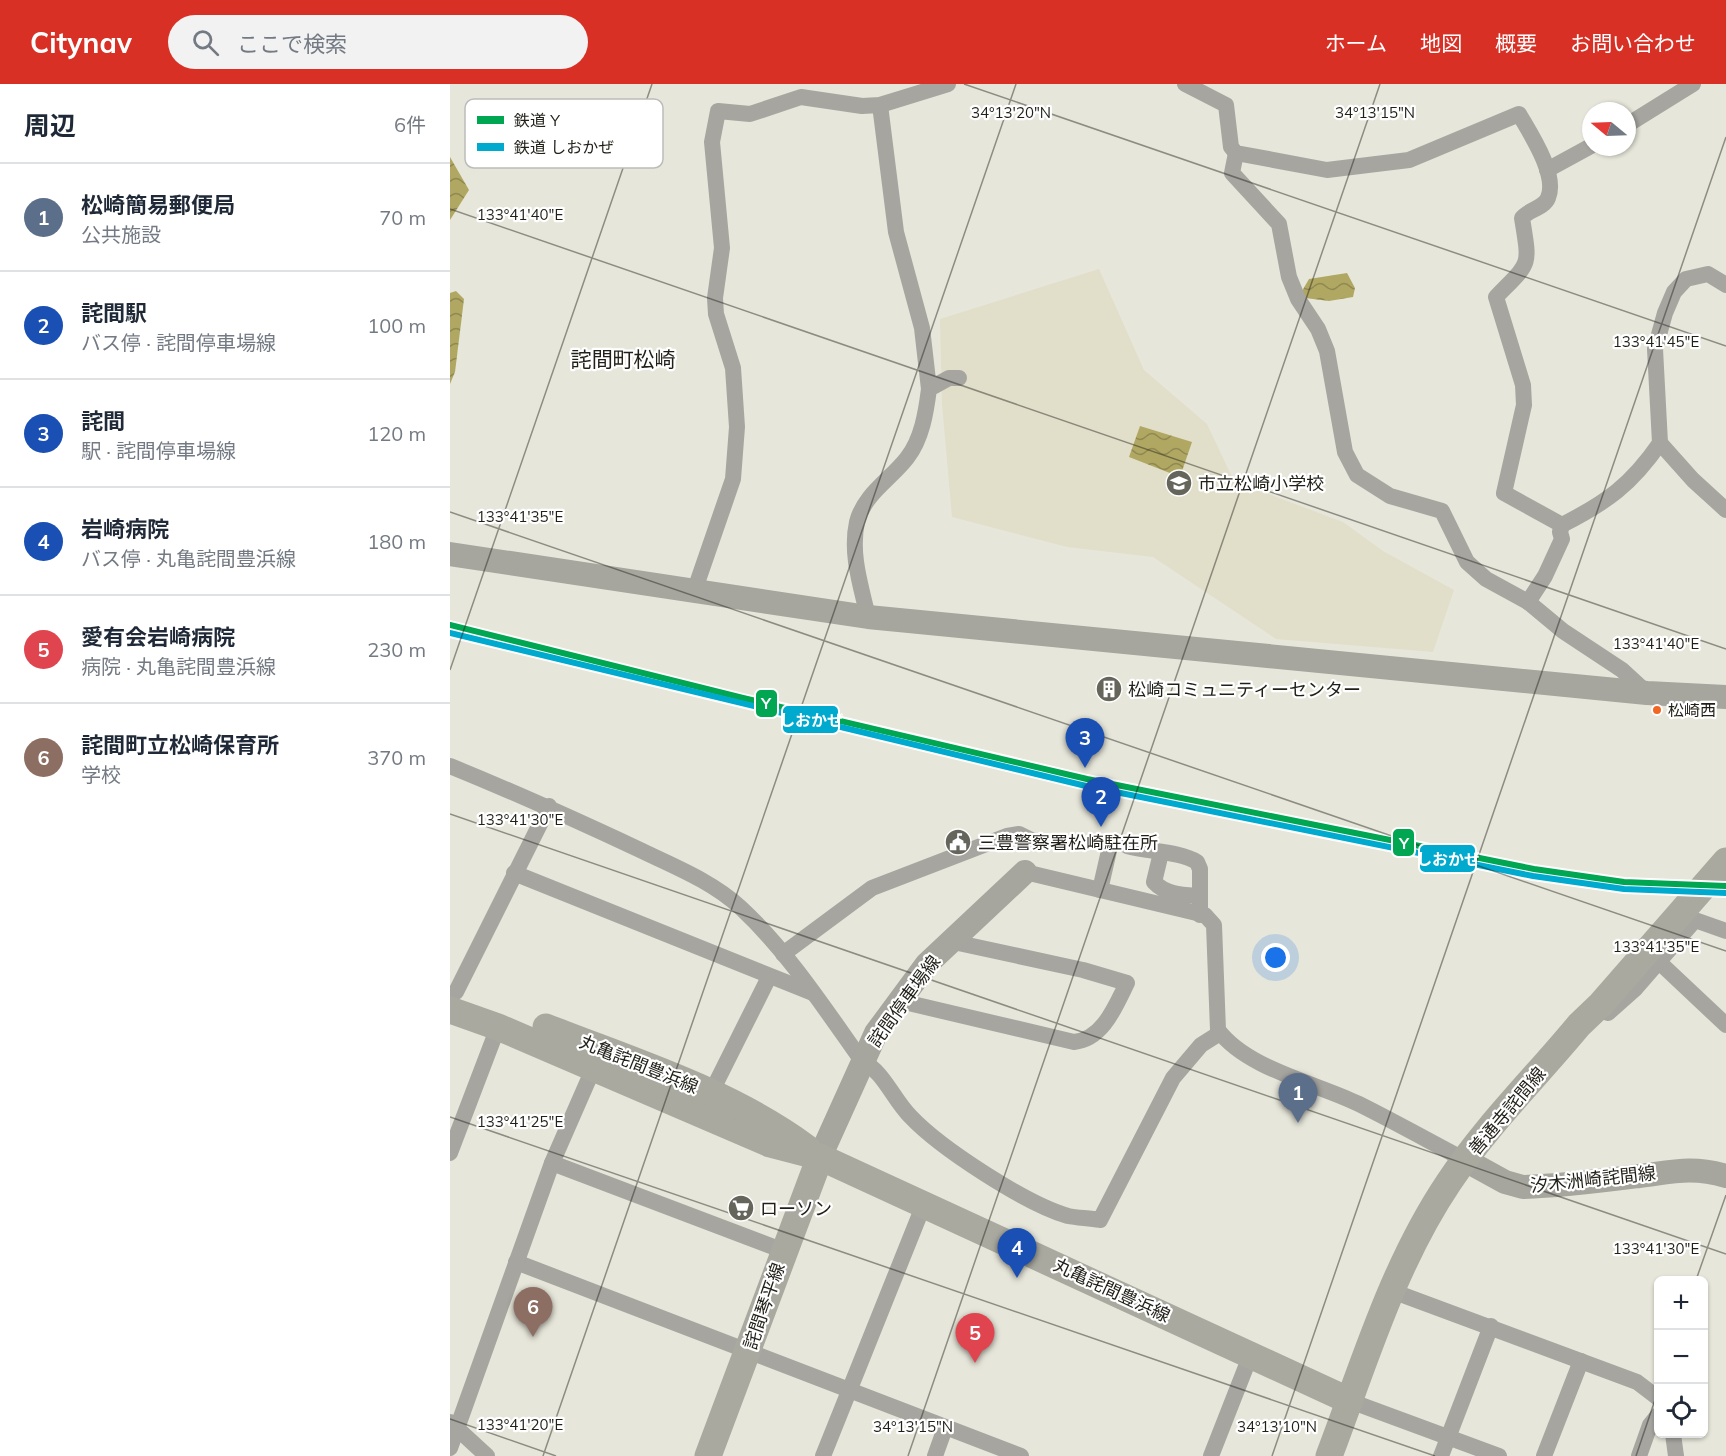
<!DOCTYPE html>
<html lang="ja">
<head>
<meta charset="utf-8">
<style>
	:root { --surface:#fff; --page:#f2f2f3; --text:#1f2937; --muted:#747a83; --line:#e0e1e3; --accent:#d93025 }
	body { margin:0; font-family:Mulish,"Noto Sans JP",sans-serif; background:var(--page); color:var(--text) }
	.controls { position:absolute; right:18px; bottom:18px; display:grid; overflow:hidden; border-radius:9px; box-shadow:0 2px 4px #0004 }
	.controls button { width:54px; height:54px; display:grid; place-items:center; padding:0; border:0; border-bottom:2px solid var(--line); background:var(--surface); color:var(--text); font:30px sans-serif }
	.compass { position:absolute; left:1132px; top:18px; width:54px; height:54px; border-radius:50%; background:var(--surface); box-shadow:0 2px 4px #0004; rotate:289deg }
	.you { position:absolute; left:826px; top:874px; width:21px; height:21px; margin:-15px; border:4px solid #fff; border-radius:50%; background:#1a73e8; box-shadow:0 0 0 9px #1a73e833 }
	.badge { display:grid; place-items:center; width:39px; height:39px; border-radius:50%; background:var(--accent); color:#fff; font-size:20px; font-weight:700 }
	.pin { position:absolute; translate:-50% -50px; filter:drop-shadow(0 2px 3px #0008) }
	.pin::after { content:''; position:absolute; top:32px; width:21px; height:18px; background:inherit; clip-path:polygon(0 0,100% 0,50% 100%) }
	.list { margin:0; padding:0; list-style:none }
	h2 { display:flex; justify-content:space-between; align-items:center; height:78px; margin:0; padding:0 24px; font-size:26px }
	h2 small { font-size:20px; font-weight:400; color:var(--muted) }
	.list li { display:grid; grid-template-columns:39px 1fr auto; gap:18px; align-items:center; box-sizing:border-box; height:108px; padding:0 24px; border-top:2px solid var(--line) }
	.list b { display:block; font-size:22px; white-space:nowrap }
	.list p { margin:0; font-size:20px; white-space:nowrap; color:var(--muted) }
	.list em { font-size:20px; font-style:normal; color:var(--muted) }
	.icon { flex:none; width:33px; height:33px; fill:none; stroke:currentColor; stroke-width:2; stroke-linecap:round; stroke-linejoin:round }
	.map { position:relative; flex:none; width:1276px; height:1372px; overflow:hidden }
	header { display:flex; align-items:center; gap:36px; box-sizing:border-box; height:84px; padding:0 30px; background:var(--accent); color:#fff }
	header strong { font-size:28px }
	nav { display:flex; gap:33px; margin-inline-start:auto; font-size:21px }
	.search { width:420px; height:54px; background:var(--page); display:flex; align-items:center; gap:15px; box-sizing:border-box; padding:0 21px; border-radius:33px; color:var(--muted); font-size:22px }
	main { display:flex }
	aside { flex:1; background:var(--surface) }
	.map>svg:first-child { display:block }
	.built { fill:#e1dfca }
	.water { fill:url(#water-waves) }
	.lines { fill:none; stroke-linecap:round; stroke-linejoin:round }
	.street { stroke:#a6a5a0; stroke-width:16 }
	.secondary { stroke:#a6a59e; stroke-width:24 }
	.primary { stroke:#a9a9a0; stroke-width:27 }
	.rail-1-casing { stroke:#fff; stroke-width:10 }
	.rail-2-casing { stroke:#fff; stroke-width:10 }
	.rail-1 { stroke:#00a651; stroke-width:6 }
	.rail-2 { stroke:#00a9ce; stroke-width:6 }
	.ticks { fill:none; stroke:#201f18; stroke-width:1.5; stroke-opacity:0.45 }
	.bus-dot { fill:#f26522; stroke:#fff; stroke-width:2 }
	.labels { text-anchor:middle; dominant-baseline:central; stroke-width:4.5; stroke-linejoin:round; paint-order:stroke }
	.bus-label { font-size:16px; fill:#201f18; stroke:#fff; text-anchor:start }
	.poi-label { font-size:18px; fill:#201f18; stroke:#fff; text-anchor:start }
	.street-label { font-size:18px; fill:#201f18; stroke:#fff }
	.quarter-label { font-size:21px; fill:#201f18; stroke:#fff }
	.key { fill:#fff; stroke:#bcbcba; stroke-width:1.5 }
	.key-label { font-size:16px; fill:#201f18 }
	.ticks-label { font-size:15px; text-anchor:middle; fill:#201f18; stroke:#fff; stroke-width:4.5; stroke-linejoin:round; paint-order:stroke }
	.line-badge { stroke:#fff; stroke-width:2 }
	.badge-label { font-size:16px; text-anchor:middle; font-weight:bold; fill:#fff }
</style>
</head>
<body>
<header>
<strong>Citynav</strong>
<div class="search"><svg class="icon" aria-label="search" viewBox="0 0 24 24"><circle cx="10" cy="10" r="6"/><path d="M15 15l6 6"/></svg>ここで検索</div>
<nav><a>ホーム</a><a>地図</a><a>概要</a><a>お問い合わせ</a></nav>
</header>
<main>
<aside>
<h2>周辺<small>6件</small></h2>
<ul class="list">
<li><span class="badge" style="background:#5c6f8a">1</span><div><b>松崎簡易郵便局</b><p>公共施設</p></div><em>70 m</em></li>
<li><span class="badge" style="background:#1a4fb4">2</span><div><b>詫間駅</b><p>バス停 · 詫間停車場線</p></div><em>100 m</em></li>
<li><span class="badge" style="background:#1a4fb4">3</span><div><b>詫間</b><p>駅 · 詫間停車場線</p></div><em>120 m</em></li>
<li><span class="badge" style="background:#1a4fb4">4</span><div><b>岩崎病院</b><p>バス停 · 丸亀詫間豊浜線</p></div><em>180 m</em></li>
<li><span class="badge" style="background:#e0444e">5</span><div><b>愛有会岩崎病院</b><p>病院 · 丸亀詫間豊浜線</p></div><em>230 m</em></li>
<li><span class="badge" style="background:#8d6e63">6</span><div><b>詫間町立松崎保育所</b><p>学校</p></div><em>370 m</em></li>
</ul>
</aside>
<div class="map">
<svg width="1276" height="1372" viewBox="0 0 1276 1372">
	<defs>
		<pattern id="water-waves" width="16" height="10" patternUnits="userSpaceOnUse" patternTransform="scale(1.5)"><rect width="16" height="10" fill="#b0a862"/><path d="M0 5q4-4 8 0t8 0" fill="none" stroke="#8f8850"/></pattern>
	</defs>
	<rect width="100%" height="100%" fill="#e7e6da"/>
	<path class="built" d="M649 185 694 286 757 340 784 397 893 438 933 467 1004 506 983 568 826 555 703 473 617 463 502 433 492 320 490 235Z"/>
	<g class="water">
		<path d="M0 73 19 106 0 136Z"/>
		<path d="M897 189 905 204 903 213 879 217 855 214 852 207 859 195Z"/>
		<path d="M6 207 14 215 5 288 0 300V209Z"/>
		<path d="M690 342 742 358 730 393 679 373Z"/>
	</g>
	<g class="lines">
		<g class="street">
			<path d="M735 0 776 21 781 63 786 69 877 86 959 76 1069 30C1080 49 1108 91 1098 114 1094 124 1078 126 1072 134 1080 184 1081 177 1046 213L1073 301 1074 321 1054 409 1112 441"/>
			<path d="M430 21 446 148 472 244 479 305"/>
			<path d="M1177 41 1243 0"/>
			<path d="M786 69 782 89 829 140 839 193 848 215 868 245 877 267 895 368 907 391 940 412 992 427 1017 478 1036 495 1078 518 1113 547 1172 586 1197 609"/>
			<path d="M1097 86 1141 62"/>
			<path d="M1210 359 1243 396 1276 426"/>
			<path d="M1112 441C1157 418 1181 401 1210 359L1205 265 1215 229 1224 208 1236 195 1258 190 1276 201"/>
			<path d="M244 508 283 395 287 343 283 284 266 230 265 214 272 164 262 58 268 27 300 30 351 13 412 22 430 21 498 0"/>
			<path d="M1078 518 1095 492 1112 455 1110 448 1112 441"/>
			<path d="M418 533C411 502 400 470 407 438 414 410 441 395 457 374 472 355 476 328 479 305L499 294H509"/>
			<path d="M0 682C64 708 126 736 188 765 223 782 262 797 291 824 338 868 375 925 412 977 434 988 443 1015 460 1032 490 1064 576 1120 618 1132 628 1134 639 1134 650 1136L723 994 751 961 770 949"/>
			<path d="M677 762C699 768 729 767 747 778L750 785V831"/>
			<path d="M711 769 704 798C716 811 733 811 749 812"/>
			<path d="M575 788 755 831 764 841 768 946C797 985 866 999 909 1020 945 1038 979 1057 1015 1076"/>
			<path d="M64 789 363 909"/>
			<path d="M650 806 661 758"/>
			<path d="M333 870 422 804 557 752 569 750 581 756"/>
			<path d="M1208 877 1276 941"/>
			<path d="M6 908 99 722"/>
			<path d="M450 917 624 958C653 955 665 923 677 899L633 886 499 857"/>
			<path d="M1158 929 1185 905 1245 836 1276 847"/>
			<path d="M261 1009 319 893"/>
			<path d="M0 1069 48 943"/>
			<path d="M102 1079 334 1167"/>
			<path d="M66 1178 571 1372"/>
			<path d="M942 1207 1187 1298 1208 1314"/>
			<path d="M900 1317 1049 1372"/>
			<path d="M0 1338 37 1372"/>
			<path d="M1223 1350 1226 1372"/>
			<path d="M0 1364 102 1079 144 983"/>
			<path d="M373 1372 474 1120"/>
			<path d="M485 1372 495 1344"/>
			<path d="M761 1372 801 1270"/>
			<path d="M991 1372 1041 1242"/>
			<path d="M1094 1372 1131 1277"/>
			<path d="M1189 1372 1200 1341 1208 1331"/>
		</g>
		<g class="secondary">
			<path d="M0 470 418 533 1197 609 1276 613"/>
			<path d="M370 1073 426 949 477 880 575 788"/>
			<path d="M1015 1076 1055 1098 1073 1103C1112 1102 1150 1097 1189 1092 1222 1088 1242 1082 1276 1092"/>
		</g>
		<g class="primary">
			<path d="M0 926 48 943 320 1060 370 1073 900 1317"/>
			<path d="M96 943C185 978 280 1007 357 1064"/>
			<path d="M258 1372 370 1073"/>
			<path d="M879 1372C914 1280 943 1181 999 1098 1036 1042 1086 993 1129 941L1151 920 1276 777"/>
		</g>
		<defs>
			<path id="rail-1" d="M0 541 293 614 637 695 1084 785 1174 798 1276 802"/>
			<path id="rail-2" d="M0 549 636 702 1083 792 1174 805 1276 809"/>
		</defs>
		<use href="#rail-1" class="rail-1-casing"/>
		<use href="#rail-2" class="rail-2-casing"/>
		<use href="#rail-1" class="rail-1"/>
		<use href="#rail-2" class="rail-2"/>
	</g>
	<path class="ticks" d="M514 0 1276 262M0 125 1276 565M0 428 1276 867M0 586 202 0M0 730 1276 1170M0 1033 985 1372M1246 1196 1276 1111M0 1335 106 1372M93 1372 566 0M458 1372 930 0M822 1372 1276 53M1186 1372 1208 1307"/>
	<defs>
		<symbol id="school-disc" viewBox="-11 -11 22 22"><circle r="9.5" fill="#66655c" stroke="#fff"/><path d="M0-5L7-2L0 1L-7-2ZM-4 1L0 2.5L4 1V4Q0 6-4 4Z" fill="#fff"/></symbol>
		<symbol id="building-disc" viewBox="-11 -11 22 22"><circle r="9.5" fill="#66655c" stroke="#fff"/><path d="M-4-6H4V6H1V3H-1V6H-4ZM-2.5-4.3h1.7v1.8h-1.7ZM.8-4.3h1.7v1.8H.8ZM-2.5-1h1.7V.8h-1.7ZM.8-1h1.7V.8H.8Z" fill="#fff"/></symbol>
		<symbol id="civic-disc" viewBox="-11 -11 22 22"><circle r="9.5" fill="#66655c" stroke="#fff"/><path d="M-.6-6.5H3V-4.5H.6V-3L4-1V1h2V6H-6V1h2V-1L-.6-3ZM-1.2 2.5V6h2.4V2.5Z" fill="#fff"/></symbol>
		<symbol id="supermarket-disc" viewBox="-11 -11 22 22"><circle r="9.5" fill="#66655c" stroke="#fff"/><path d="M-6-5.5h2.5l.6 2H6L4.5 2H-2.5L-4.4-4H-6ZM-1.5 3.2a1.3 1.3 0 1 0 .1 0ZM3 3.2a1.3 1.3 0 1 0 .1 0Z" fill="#fff"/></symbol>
	</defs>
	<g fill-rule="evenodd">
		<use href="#school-disc" x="714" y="384" width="30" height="30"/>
		<use href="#building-disc" x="644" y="590" width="30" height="30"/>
		<use href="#civic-disc" x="493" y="743" width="30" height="30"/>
		<use href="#supermarket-disc" x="276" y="1109" width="30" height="30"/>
	</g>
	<circle class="bus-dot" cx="1207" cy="626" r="5"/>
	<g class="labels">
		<g class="bus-label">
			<text x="1218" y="626">松崎西</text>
		</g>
		<g class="poi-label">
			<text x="748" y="399">市立松崎小学校</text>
			<text x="678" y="605">松崎コミュニティーセンター</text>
			<text x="528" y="758">三豊警察署松崎駐在所</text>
			<text x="310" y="1124">ローソン</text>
		</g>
		<g class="street-label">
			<text transform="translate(454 917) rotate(-54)">詫間停車場線</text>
			<text transform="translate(189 980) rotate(22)">丸亀詫間豊浜線</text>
			<text transform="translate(1057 1027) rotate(-50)">善通寺詫間線</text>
			<text transform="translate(1143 1095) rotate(-6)">汐木洲崎詫間線</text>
			<text transform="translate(662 1206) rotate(25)">丸亀詫間豊浜線</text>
			<text transform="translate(314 1222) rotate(-71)">詫間琴平線</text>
		</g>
		<g class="quarter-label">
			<text x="173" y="275">詫間町松崎</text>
		</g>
	</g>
	<rect x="15" y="15" width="198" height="69" rx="9" class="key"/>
	<rect x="27" y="32" width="27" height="8" fill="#00a651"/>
	<rect x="27" y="59" width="27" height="8" fill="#00a9ce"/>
	<g class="key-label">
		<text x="64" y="42">鉄道 Y</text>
		<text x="64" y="69">鉄道 しおかぜ</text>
	</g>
	<g class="ticks-label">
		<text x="561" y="34">34°13'20"N</text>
		<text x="925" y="34">34°13'15"N</text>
		<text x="70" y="136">133°41'40"E</text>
		<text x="1206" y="263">133°41'45"E</text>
		<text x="70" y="438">133°41'35"E</text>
		<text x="1206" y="565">133°41'40"E</text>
		<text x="70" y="741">133°41'30"E</text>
		<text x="1206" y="868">133°41'35"E</text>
		<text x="70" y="1043">133°41'25"E</text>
		<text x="1206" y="1170">133°41'30"E</text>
		<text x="70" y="1346">133°41'20"E</text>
		<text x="463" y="1348">34°13'15"N</text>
		<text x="827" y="1348">34°13'10"N</text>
	</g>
	<g class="line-badge">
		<rect x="305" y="605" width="23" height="29" rx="6" fill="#00a651"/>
		<rect x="332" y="621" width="57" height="29" rx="6" fill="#00a9ce"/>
		<rect x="942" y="744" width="23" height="29" rx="6" fill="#00a651"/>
		<rect x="969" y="760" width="57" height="29" rx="6" fill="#00a9ce"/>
	</g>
	<g class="badge-label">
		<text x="316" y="625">Y</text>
		<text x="361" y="642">しおかぜ</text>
		<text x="954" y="765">Y</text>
		<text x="998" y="781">しおかぜ</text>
	</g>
</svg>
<div class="controls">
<button>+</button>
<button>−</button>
<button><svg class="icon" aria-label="locate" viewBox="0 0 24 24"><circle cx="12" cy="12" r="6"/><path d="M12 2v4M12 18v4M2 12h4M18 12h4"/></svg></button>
</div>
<svg class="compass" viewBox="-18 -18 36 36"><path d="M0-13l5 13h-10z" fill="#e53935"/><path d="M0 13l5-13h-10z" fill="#747a83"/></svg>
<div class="you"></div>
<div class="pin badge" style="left:848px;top:1039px;background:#5c6f8a">1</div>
<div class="pin badge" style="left:651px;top:743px;background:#1a4fb4">2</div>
<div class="pin badge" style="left:635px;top:684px;background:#1a4fb4">3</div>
<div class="pin badge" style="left:567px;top:1194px;background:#1a4fb4">4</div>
<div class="pin badge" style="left:525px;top:1279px;background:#e0444e">5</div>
<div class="pin badge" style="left:83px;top:1253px;background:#8d6e63">6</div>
</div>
</main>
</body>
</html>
